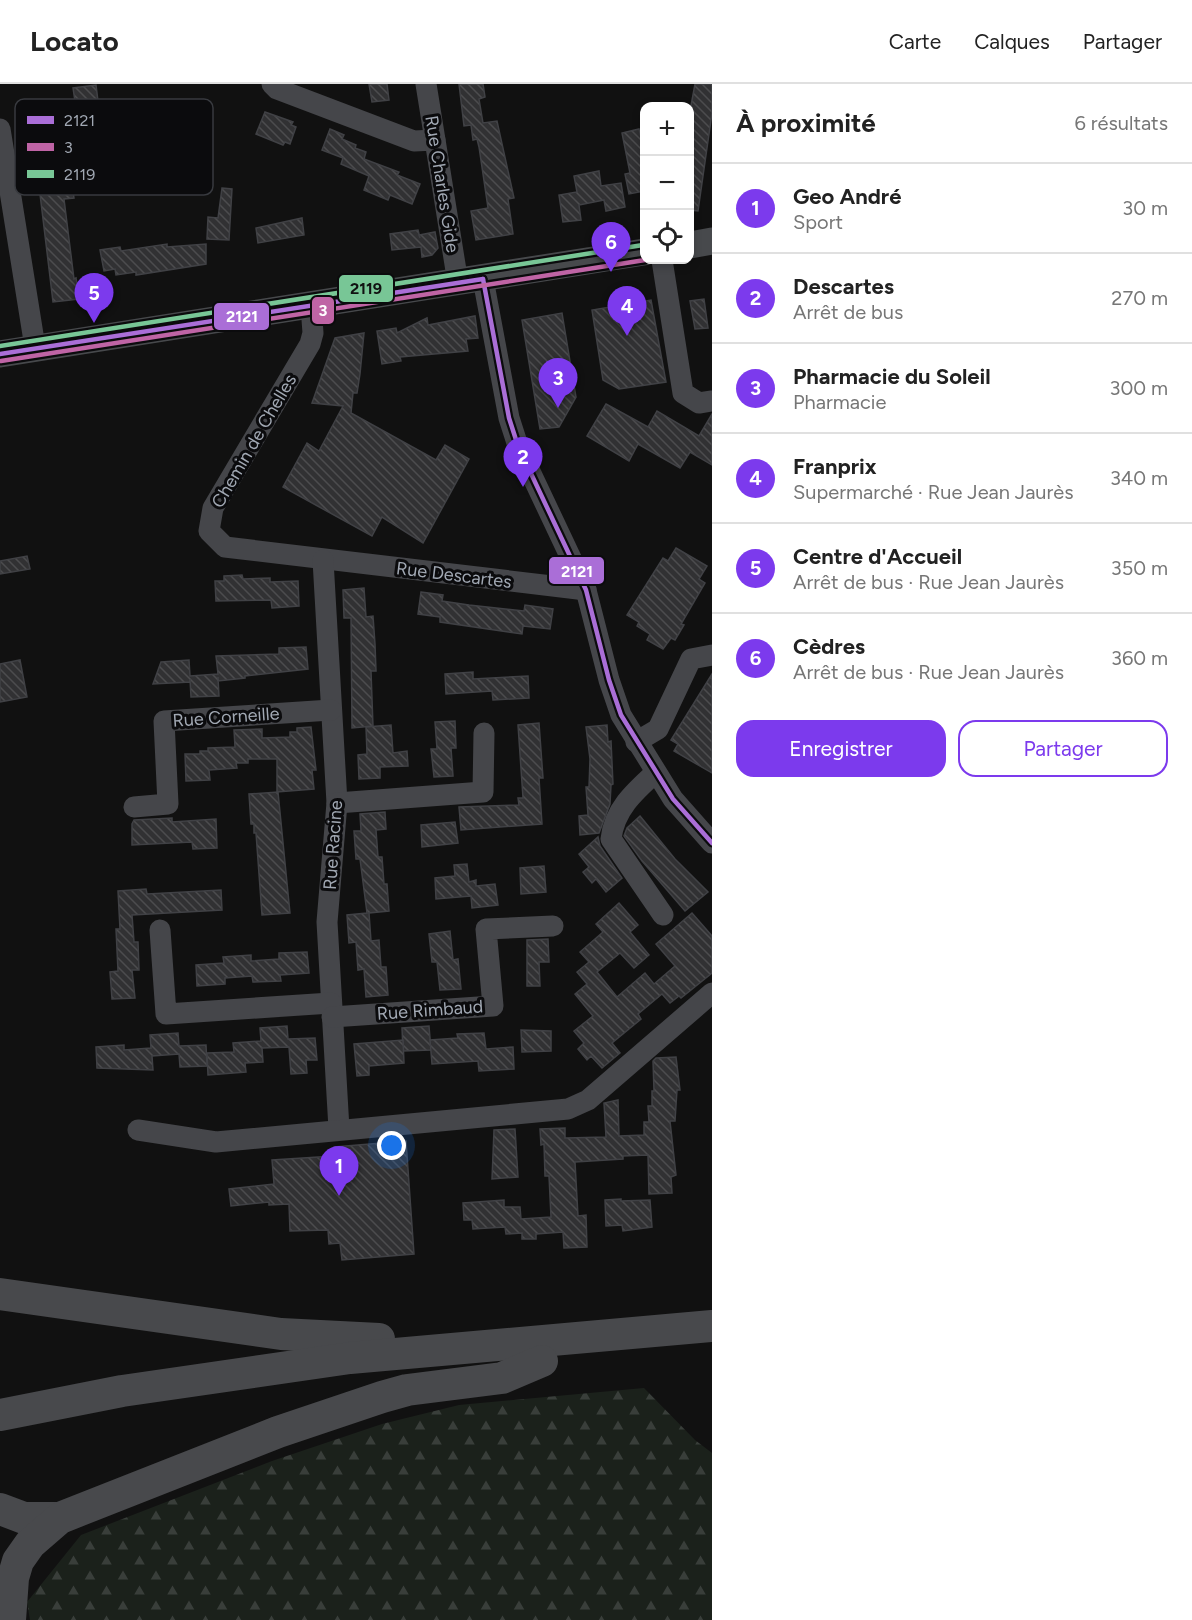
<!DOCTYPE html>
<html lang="fr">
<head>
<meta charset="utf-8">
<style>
	:root { --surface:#fff; --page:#f6f6f6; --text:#222; --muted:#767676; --line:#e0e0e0; --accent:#7c3aed }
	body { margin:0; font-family:Figtree,sans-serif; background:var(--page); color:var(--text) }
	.controls { position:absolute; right:18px; top:18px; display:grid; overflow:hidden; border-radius:12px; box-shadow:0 3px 9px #0003 }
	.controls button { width:54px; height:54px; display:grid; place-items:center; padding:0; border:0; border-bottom:2px solid var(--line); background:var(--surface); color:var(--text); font:30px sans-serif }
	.you { position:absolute; left:392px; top:1062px; width:21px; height:21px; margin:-15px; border:4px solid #fff; border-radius:50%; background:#1a73e8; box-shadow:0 0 0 9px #1a73e833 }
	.badge { display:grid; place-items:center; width:39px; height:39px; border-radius:50%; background:var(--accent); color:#fff; font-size:20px; font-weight:700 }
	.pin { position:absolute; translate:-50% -50px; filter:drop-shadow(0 2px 3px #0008) }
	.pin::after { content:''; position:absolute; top:32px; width:21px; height:18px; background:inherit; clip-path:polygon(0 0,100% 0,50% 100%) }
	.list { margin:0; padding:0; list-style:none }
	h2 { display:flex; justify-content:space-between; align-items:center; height:78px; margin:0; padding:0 24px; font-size:26px }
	h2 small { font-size:20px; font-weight:400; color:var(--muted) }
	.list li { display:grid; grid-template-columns:39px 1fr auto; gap:18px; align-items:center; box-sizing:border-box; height:90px; padding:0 24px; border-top:2px solid var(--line) }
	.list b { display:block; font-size:22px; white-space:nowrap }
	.list p { margin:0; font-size:20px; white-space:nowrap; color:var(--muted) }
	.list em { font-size:20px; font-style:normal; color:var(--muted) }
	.actions { display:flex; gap:12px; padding:18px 24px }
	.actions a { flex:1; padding:14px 0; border:2px solid var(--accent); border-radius:18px; text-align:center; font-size:21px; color:var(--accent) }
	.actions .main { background:var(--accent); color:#fff }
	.icon { flex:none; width:33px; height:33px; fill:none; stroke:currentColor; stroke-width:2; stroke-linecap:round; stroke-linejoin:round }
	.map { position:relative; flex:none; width:712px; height:1536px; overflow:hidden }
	header { display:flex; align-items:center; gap:36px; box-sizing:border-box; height:84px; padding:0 30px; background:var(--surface); border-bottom:2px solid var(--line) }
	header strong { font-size:28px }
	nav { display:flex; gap:33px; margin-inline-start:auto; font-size:21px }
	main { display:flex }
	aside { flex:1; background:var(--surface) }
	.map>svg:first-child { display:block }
	.forest { fill:url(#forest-firs) }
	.building { fill:url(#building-back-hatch); stroke:#404145; stroke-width:1.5 }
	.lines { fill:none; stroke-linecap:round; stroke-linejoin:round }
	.minor { stroke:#45464a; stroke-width:21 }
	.major { stroke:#47494c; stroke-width:27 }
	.highway { stroke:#48494c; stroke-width:32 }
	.bus-1-casing { stroke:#0b0b0d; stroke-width:9 }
	.bus-2-casing { stroke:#0b0b0d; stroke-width:9 }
	.bus-3-casing { stroke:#0b0b0d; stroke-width:9 }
	.bus-1 { stroke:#aa6ed7; stroke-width:4.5 }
	.bus-2 { stroke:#bf64a5; stroke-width:4.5 }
	.bus-3 { stroke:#78c696; stroke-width:4.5 }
	.labels { text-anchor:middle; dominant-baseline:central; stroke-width:6; stroke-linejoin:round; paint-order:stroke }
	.street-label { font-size:18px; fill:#a1a8b3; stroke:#0b0b0d }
	.key { fill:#0b0b0d; stroke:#383a3f; stroke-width:1.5 }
	.key-label { font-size:16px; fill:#a1a8b3 }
	.line-badge { stroke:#0b0b0d; stroke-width:2 }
	.badge-label { font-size:16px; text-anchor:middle; font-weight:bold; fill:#fff }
	.pale-badge-label { font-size:16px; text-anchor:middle; font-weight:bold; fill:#111 }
</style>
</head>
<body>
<header>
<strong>Locato</strong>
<nav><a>Carte</a><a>Calques</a><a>Partager</a></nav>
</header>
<main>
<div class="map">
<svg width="712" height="1536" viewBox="0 0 712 1536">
	<defs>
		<pattern id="forest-firs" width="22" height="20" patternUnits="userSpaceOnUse" patternTransform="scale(1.5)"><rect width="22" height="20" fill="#1b211b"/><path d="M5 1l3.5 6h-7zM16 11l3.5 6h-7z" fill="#393e3a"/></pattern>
		<pattern id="building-back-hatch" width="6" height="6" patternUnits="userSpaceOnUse" patternTransform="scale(1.5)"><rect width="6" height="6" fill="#313133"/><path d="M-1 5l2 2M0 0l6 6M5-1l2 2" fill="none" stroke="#4c4c4e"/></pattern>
	</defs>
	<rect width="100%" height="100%" fill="#111"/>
	<path class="forest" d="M644 1304 695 1356 712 1369V1536H30L27 1518 81 1451 272 1377 382 1340 459 1321Z"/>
	<g class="building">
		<path d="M369 0H387L389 16 372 18Z"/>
		<path d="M459 0H483L485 13 479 15 483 39 497 37 514 114 508 115 513 150 476 156 471 127 488 124 479 63 477 55 473 56 471 41 464 42Z"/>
		<path d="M695 0H712V29L698 127 690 126V53L694 28 690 27Z"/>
		<path d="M96 1 98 17 95 21 76 24 73 4Z"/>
		<path d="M265 28 293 38 291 41 296 43 290 60 285 58 283 61 256 50Z"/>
		<path d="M330 45 344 51 342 55 356 61 355 64 366 68 364 75 399 88 397 91 420 100 412 120 390 111 388 116 364 106 369 92 341 80 343 74 322 66Z"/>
		<path d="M639 45 641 53H645V107L629 110 625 90 630 89 622 49Z"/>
		<path d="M65 56 74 114 64 115 74 195 76 194 79 215 53 218 40 110 50 108 48 97H51L45 59Z"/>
		<path d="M599 87 601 102 621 99 625 123 606 127 604 116 579 121 581 136 563 138 559 111 577 108 574 92Z"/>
		<path d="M222 104 232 105 229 156 207 155 208 133 218 134Z"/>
		<path d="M302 134 304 151 258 159 256 144Z"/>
		<path d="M418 146 420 154 419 151 435 148 438 164 432 171 422 173 421 163 392 166 390 150Z"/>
		<path d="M167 160V163L206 160V180L136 191V188L116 191 115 185 104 187 100 166 120 163 121 167Z"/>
		<path d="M704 215 708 244 695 245 690 217Z"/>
		<path d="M651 216 666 298 619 305 603 296 592 226Z"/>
		<path d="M562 229 576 313 559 343 540 345 522 236Z"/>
		<path d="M475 232 478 254 466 255 468 267 400 273 401 277 382 280 377 247 396 244 397 249 427 234 428 241Z"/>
		<path d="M364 249 360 290 357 309H353L351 329 436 376 445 361 469 375 423 459 382 433 372 452 283 403 307 359 319 367 343 322 312 319 335 254Z"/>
		<path d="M606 320 648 343 657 327 699 352 712 330V381L690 368 680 384 638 360 629 377 587 352Z"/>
		<path d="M676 464 707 482 699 495 705 499 681 540 684 541 675 556 671 554 663 565 647 556 650 550 637 542 639 538 627 531 663 474 668 477Z"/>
		<path d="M27 472 30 485 0 490V477Z"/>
		<path d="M242 491 243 495 270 494V498L298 497 299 522 272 524 271 516 216 517 215 497H224V492Z"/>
		<path d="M364 504 366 533 373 532 375 560 376 587H371L373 642 352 644 351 534H344L343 506Z"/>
		<path d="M421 508 443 511 442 517 469 521 524 527 525 521 553 525 550 545 523 542 522 550 440 538V533L418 530Z"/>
		<path d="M306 563 308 585 245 592V594L218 597V593L219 612 191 613 190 595V598L153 600 161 578 189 576 190 592 218 590 216 572 279 570V564Z"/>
		<path d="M20 576 27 613 0 618V580Z"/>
		<path d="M473 588V595L528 592 529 614 493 616 492 607 446 610 445 590Z"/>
		<path d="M712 590V689L674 667 678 660 671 656Z"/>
		<path d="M455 637 456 664H451L453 692 434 693 431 665H437L435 638Z"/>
		<path d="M539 639 543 694H539L542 740 461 746 459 723 519 721 518 714H523L518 641Z"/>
		<path d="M391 641 393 669 407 667 408 682 380 683V694L359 695 358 671 367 670 366 643Z"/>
		<path d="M607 641 608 658 611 657 613 700 611 701 610 720 599 749 580 751 579 732 588 731 586 703H589L590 675 586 643Z"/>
		<path d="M311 643 316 686H312L314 705 277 708V675H248V679H236L237 684 209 686 210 696 186 697 185 670H200V667H208V664L235 663 234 646 262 645V654L290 653V648H297V644Z"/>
		<path d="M278 708 290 829 262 831 256 749H254V740H251L249 710Z"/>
		<path d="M385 728 386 745 376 746 378 773H382L384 800H387L389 827 369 829 371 857 379 856 381 883H386L388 911 366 913 364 885 358 886 356 858 349 859 347 831 367 829 360 775H356L354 747H361L360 730Z"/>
		<path d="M640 732 675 775 708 808 685 827 642 777 624 752 627 744Z"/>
		<path d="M172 734V738L216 735 217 764 193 765 192 758 132 761V740L134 736Z"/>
		<path d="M455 738 458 759 422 763 421 741Z"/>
		<path d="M598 753 600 762 622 794 606 808 596 795 592 799 583 788 589 783 579 770Z"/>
		<path d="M467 780 469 798 476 796V802L495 800 498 821 472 824 471 812 436 815 435 794 455 792 454 781Z"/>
		<path d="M544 782 546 808 521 810 520 784Z"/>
		<path d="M146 805 147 810 221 806 222 826 132 831 134 858H138L139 886H132L135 914 112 915 110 888 118 887 116 845H120L118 807Z"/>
		<path d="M619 819 638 841 630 848 649 871 634 884 620 869 597 888 617 913 645 889 654 900 675 882 656 860 692 829 712 852V889L681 914 679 912 670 919 662 910 638 930 641 935 612 959 620 969 602 984 591 972 587 976 578 965 584 959 574 947 593 932 575 910 587 900 577 888 589 878 580 868 603 848 596 840Z"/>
		<path d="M450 847 453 876 458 875 461 905 440 906 437 878H432L429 850Z"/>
		<path d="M548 855 549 878H539L540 902H527V856Z"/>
		<path d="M307 868 309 889 280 891 281 897 253 898 252 892 225 894V900L197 902 196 881 224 879 223 873 251 871V877L279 875V869Z"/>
		<path d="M287 942 288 955 315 954 317 976H306L307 989 291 990 289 963 262 964 263 978 245 979 246 988 208 991 207 969 234 968 233 959 261 957 260 944Z"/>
		<path d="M429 942 431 966 403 967 402 944Z"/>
		<path d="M521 946 551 947V967L522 968Z"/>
		<path d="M178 949 179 962 206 961 207 982 180 983 179 970 152 972 153 986 97 984 96 963 124 961V966L151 964 150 951Z"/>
		<path d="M484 949 486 965 513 963 514 985 479 987 478 977 432 980 430 956 458 954 457 950Z"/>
		<path d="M403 956 404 979 369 982V991L357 992 354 960Z"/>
		<path d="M676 973 680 1006H677L675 1037H670L676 1091 671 1093 672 1109 649 1110 648 1071 623 1072V1075L575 1078 578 1132 586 1131 587 1163 564 1164 563 1148 536 1150V1155H522V1149L506 1150 505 1143 473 1145 472 1136H464L463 1119 504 1116V1123H520L521 1135 551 1133 549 1092H545L544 1060 541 1061 540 1045 565 1044V1054L606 1053 604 1019 618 1016 619 1052 644 1051V1038H649L648 1022H652V1007H654L653 977 656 974Z"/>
		<path d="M515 1045 518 1093 492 1095 494 1046Z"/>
		<path d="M406 1057 414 1170 342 1176 340 1159 329 1160 328 1146 290 1147 289 1120 269 1121V1118L231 1122 229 1105 274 1100 272 1076 334 1072V1063Z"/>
		<path d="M621 1115V1117L650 1116 652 1143 623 1147 622 1141 606 1142 605 1116Z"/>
	</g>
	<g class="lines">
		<g class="minor">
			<path d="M272 0 277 5 414 57 435 56"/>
			<path d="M426 0 458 199"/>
			<path d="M0 45 35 263"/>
			<path d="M662 176 683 309 699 319 712 317"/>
			<path d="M483 195 509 334 518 362 586 506 609 596 621 631 673 715 712 759"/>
			<path d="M311 222 313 249 310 260 213 424 209 447 225 463 586 506"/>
			<path d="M323 476 337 719 327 838 339 1045"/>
			<path d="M636 658 658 645 691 575 712 571"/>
			<path d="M655 689C634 708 614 726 611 755L663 831"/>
			<path d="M337 719 483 708 484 649"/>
			<path d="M134 723 168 720 164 637 331 626"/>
			<path d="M160 846 166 930 331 919"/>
			<path d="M332 933 493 922 486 845 553 842"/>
			<path d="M138 1046 216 1058 568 1025 588 1016 712 909"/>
		</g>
		<g class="major">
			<path d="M690 161 712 157"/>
			<path d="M0 270 644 168"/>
		</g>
		<g class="highway">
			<path d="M0 1210 281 1250 379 1255"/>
			<path d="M0 1331 122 1307 350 1274 712 1242"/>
			<path d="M0 1425 24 1434H60"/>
			<path d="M10 1536 13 1494 18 1477 30 1460 60 1434 278 1348 382 1313 407 1306 502 1294 542 1277"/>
		</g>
		<defs>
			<g id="bus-1">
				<path d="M483 195 509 334 518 362 586 506 609 596 621 631 673 715 712 759"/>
				<path d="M0 270 483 195"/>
			</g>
			<path id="bus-2" d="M1 277 645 176"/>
			<path id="bus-3" d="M0 262 643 161"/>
		</defs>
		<use href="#bus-1" class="bus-1-casing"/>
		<use href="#bus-2" class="bus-2-casing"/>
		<use href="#bus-3" class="bus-3-casing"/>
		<use href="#bus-1" class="bus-1"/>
		<use href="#bus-2" class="bus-2"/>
		<use href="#bus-3" class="bus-3"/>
	</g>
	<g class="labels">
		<g class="street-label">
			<text transform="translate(442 100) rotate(81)">Rue Charles Gide</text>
			<text transform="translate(254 357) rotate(-60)">Chemin de Chelles</text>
			<text transform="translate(454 491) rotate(7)">Rue Descartes</text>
			<text transform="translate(226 633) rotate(-4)">Rue Corneille</text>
			<text transform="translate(333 761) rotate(-86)">Rue Racine</text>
			<text transform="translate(430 926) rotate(-4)">Rue Rimbaud</text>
		</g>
	</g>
	<rect x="15" y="15" width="198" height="96" rx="9" class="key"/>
	<rect x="27" y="32" width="27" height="8" fill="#aa6ed7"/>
	<rect x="27" y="59" width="27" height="8" fill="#bf64a5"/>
	<rect x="27" y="86" width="27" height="8" fill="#78c696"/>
	<g class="key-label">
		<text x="64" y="42">2121</text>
		<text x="64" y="69">3</text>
		<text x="64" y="96">2119</text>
	</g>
	<g class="line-badge">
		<rect x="338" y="190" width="56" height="29" rx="6" fill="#78c696"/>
		<rect x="311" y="212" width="24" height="29" rx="6" fill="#bf64a5"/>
		<rect x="213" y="218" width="57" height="29" rx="6" fill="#aa6ed7"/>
		<rect x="548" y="472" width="57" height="29" rx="6" fill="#aa6ed7"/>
	</g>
	<g class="badge-label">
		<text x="323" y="232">3</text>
		<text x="242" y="238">2121</text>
		<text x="577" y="493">2121</text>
	</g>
	<g class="pale-badge-label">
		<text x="366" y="210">2119</text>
	</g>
</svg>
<div class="controls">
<button>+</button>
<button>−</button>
<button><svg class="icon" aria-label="locate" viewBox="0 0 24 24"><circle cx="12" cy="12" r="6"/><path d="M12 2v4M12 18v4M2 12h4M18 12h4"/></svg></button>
</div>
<div class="you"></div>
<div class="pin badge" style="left:339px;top:1112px">1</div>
<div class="pin badge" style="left:523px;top:403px">2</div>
<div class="pin badge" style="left:558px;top:324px">3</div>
<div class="pin badge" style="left:627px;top:252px">4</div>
<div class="pin badge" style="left:94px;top:239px">5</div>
<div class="pin badge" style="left:611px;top:188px">6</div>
</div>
<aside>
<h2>À proximité<small>6 résultats</small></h2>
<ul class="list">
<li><span class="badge">1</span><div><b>Geo André</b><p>Sport</p></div><em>30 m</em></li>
<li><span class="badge">2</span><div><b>Descartes</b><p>Arrêt de bus</p></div><em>270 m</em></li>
<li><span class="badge">3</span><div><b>Pharmacie du Soleil</b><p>Pharmacie</p></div><em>300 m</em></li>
<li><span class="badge">4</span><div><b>Franprix</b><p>Supermarché · Rue Jean Jaurès</p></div><em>340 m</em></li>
<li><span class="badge">5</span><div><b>Centre d'Accueil</b><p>Arrêt de bus · Rue Jean Jaurès</p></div><em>350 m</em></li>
<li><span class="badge">6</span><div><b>Cèdres</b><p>Arrêt de bus · Rue Jean Jaurès</p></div><em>360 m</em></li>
</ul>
<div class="actions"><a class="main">Enregistrer</a><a>Partager</a></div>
</aside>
</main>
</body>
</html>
